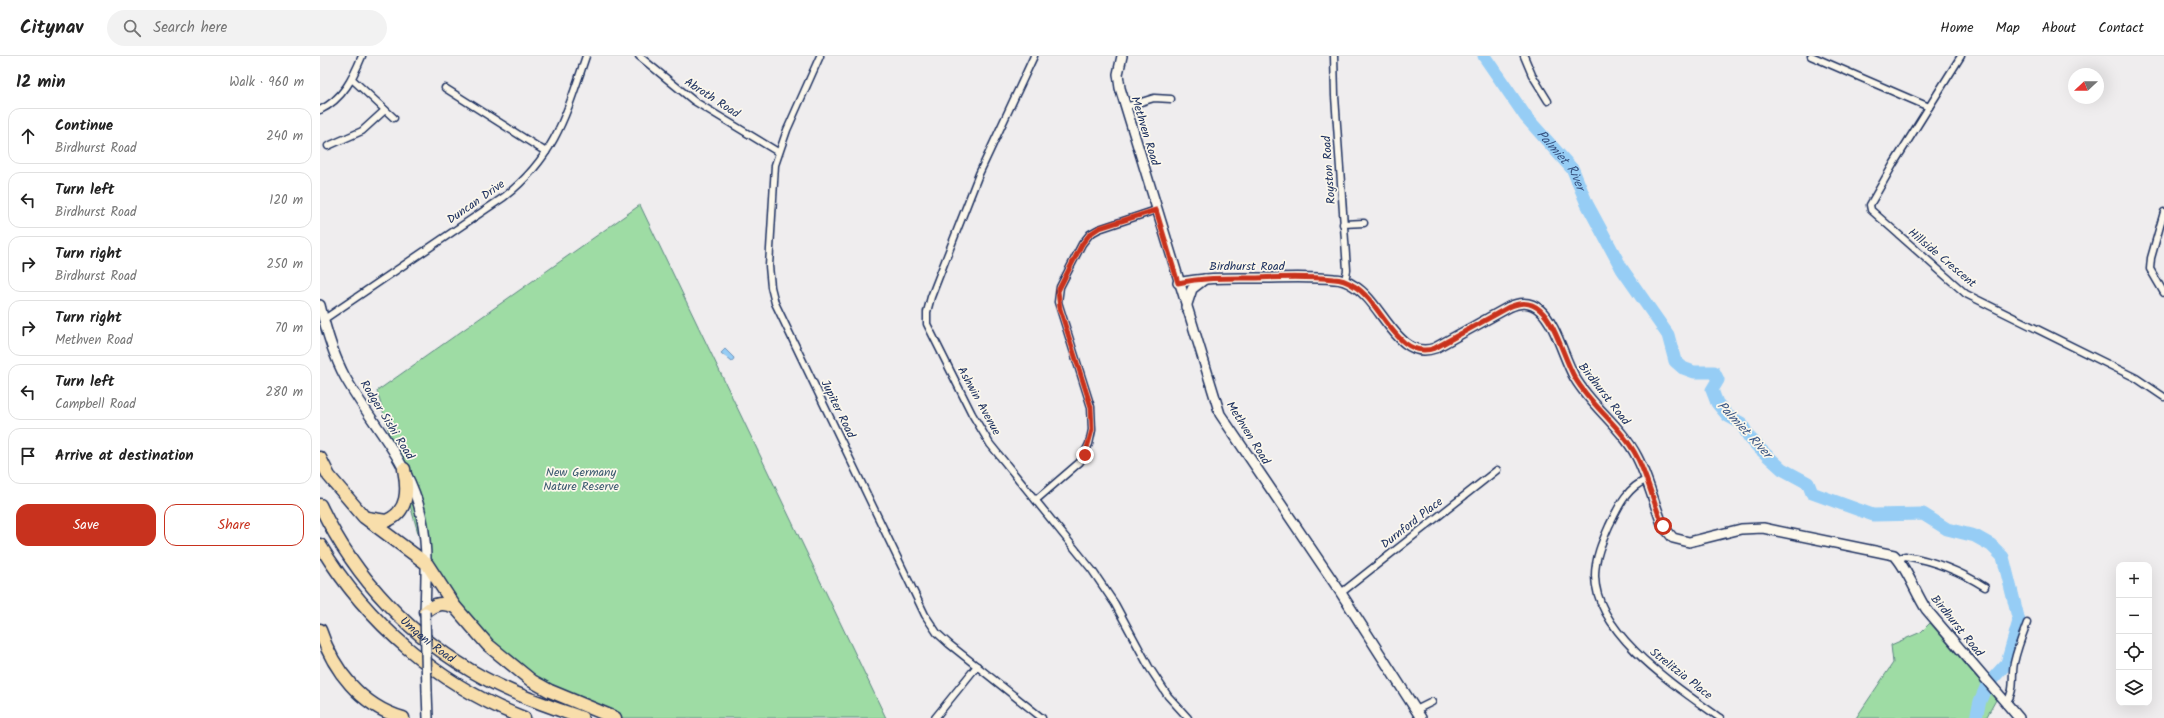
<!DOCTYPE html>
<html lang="en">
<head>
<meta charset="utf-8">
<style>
	:root { --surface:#fff; --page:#f2f2f2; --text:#222; --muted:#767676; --line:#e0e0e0; --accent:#c8321e }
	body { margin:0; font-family:Kalam,sans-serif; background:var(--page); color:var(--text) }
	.controls { position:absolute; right:12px; bottom:12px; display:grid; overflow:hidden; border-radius:8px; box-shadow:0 4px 16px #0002 }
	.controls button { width:36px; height:36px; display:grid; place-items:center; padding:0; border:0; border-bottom:1px solid var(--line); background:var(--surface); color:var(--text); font:20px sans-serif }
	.compass { position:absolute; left:1748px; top:12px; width:36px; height:36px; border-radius:50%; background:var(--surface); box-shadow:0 4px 16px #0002; rotate:248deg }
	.stop { position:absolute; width:12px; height:12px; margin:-9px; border:3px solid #c8321e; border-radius:50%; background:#fff }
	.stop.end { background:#c8321e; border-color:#fff; box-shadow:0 1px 4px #0008 }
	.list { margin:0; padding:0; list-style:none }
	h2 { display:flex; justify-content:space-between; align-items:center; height:52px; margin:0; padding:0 16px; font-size:17px }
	h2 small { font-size:13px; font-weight:400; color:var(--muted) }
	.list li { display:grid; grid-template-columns:26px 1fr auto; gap:12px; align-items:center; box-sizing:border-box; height:56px; margin:0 8px 8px; padding:0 8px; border:1px solid var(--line); border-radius:12px }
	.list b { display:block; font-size:15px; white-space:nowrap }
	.list p { margin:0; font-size:13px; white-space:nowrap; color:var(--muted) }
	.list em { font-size:13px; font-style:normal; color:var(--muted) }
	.actions { display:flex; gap:8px; padding:12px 16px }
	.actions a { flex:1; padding:9px 0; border:1px solid var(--accent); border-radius:12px; text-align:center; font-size:14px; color:var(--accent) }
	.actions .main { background:var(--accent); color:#fff }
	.icon { flex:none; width:22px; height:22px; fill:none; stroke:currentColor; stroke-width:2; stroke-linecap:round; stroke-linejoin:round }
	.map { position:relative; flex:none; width:1844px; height:662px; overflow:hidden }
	header { display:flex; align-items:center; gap:24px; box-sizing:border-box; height:56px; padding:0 20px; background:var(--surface); border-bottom:1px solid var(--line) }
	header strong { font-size:19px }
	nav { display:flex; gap:22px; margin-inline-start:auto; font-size:14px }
	.search { width:280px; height:36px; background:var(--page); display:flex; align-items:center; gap:10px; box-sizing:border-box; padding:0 14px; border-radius:22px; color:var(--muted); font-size:15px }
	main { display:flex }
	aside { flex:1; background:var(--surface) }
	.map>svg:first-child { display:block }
	.green { fill:#9edca4; stroke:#5c8681 }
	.water { fill:#96cdf5; stroke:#658eb9 }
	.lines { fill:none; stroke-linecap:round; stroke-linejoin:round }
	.river { stroke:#96cdf5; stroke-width:13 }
	.street-casing { stroke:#1b2f5e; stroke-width:9 }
	.secondary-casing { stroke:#1b2f5e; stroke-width:12 }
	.highway-casing { stroke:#1b2f5e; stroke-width:15 }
	.street { stroke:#fbf7ec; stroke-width:6 }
	.secondary { stroke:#fbf7ec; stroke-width:9 }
	.highway { stroke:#f8deab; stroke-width:12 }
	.secondary-bridge-casing { stroke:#1b2f5e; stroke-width:12; stroke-linecap:butt }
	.secondary-bridge { stroke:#fbf7ec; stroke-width:9 }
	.route { stroke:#c8321e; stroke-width:5 }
	.labels { text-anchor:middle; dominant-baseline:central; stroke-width:3.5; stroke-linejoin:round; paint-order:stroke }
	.street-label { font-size:12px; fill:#1b2f5e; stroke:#fbf7ec }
	.park-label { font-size:12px; fill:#3c5a70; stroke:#fbf7ec }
	.water-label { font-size:13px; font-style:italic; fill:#3a5684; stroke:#fbf7ec }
</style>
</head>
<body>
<header>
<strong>Citynav</strong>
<div class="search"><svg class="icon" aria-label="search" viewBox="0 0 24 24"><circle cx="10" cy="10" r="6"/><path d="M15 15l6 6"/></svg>Search here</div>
<nav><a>Home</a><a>Map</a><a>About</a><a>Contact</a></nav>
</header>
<main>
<aside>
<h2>12 min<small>Walk · 960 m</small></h2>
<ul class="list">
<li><svg class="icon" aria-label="ahead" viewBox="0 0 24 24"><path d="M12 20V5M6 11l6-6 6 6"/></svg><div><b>Continue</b><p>Birdhurst Road</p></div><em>240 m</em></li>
<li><svg class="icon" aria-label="left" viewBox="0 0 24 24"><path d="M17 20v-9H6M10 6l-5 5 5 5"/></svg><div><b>Turn left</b><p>Birdhurst Road</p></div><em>120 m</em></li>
<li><svg class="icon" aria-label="right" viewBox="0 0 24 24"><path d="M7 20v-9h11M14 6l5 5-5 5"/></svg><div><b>Turn right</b><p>Birdhurst Road</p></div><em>250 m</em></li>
<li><svg class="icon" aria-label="right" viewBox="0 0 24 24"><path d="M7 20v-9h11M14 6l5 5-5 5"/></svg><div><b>Turn right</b><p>Methven Road</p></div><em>70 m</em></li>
<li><svg class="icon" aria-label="left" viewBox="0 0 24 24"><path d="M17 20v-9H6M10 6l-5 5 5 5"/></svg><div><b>Turn left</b><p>Campbell Road</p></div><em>280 m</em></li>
<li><svg class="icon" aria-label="arrive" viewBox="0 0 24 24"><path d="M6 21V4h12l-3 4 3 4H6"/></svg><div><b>Arrive at destination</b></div></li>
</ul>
<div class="actions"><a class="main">Save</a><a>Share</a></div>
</aside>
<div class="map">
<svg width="1844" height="662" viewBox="0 0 1844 662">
	<rect width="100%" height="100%" fill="#efedee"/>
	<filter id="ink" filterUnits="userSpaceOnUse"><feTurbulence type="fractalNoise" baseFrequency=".025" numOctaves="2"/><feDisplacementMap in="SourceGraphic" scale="8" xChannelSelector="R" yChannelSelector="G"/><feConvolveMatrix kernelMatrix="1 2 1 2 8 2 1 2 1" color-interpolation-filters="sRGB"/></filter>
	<g filter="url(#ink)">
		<g class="green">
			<path d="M320 149 566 662H281L191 609 107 508 57 335Z"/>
			<path d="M1610 567 1676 644 1666 662H1536L1573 607 1571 589 1601 576Z"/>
		</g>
		<path class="water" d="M405 293 414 302 412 306 401 297Z"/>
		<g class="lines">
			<path class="river" id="s1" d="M1164 0 1206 61 1253 114 1267 148 1302 213 1348 279 1355 305 1363 312 1374 316H1394L1398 324 1392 334 1397 347 1408 360 1421 367 1429 381 1440 393 1462 413 1488 427 1492 437 1553 459 1603 458 1627 473 1655 480 1671 489 1683 501 1699 565 1687 607 1667 629 1660 645 1656 662"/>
			<defs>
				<g id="street">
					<path d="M319 0 374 45 458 96"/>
					<path d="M500 0 467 74 455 109 449 210 451 231 455 247 605 559 617 577 629 588 722 662"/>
					<path d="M714 0 659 118 611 241 607 256V268L652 358 670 388 772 514 795 548 829 611 848 640 868 662"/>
					<path d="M1014 0 1015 40 1027 214 1025 225"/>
					<path d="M1204 0 1212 19 1228 45"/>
					<path d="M1491 0 1609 51"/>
					<path d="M1641 0 1574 107 1550 149 1551 154 1646 238 1816 322 1844 341"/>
					<path d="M32 23 74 62"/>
					<path d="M125 32 226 96"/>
					<path d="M805 51 834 42 851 43"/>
					<path d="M0 54C23 43 33 22 42 0"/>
					<path d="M8 90 42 75 65 54"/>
					<path d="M1844 156 1831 202 1830 213 1844 237"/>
					<path d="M1023 168 1044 167"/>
					<path d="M3 264 184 141C235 101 246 59 266 0"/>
					<path d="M1326 424C1306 432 1298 452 1289 470 1282 486 1275 502 1275 520 1276 579 1357 631 1400 662"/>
					<path d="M717 443 760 406 769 388 772 374 771 351 738 246 740 231 762 188 770 178 779 173 836 154"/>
					<path d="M1578 504 1585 500C1615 505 1640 515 1665 531"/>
					<path d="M1021 537 1177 414"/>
					<path d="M1686 647C1696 634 1691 621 1694 607 1697 593 1702 580 1707 567"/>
					<path d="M1096 654 1112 646"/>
					<path d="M615 662 657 610"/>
				</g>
				<g id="secondary">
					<path d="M802 0 798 18 800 32 900 358 1021 537 1101 662"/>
					<path d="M858 227C884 221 911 222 937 222 962 222 989 220 1014 223 1021 223 1028 226 1034 230 1062 246 1078 306 1115 292L1189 251C1200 246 1210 245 1220 254 1236 268 1244 303 1255 322 1271 350 1302 371 1317 401 1328 422 1334 448 1343 470L1353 482 1369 486 1421 473 1443 472 1574 499C1586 510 1596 538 1606 553L1699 662"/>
					<path d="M0 249C6 274 13 299 25 321 49 364 84 400 98 447 109 483 106 520 105 556"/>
					<path d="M866 251 872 233 885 223"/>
					<path d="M107 636 108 662"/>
				</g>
				<g id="highway">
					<path d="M0 402 9 420 44 461 107 508 135 551 168 589 212 625 230 635 295 662"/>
					<path id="s2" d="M0 449C35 523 92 583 164 622 195 639 229 650 262 662"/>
					<path d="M47 462 66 465C89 456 88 433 84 413"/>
					<path d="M0 489C47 567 119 629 204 662"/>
					<path d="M105 556C115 547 122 546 135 551"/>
					<path d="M0 574C13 614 41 650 83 662"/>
				</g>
			</defs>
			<use href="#street" class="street-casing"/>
			<use href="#secondary" class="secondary-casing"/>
			<use href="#highway" class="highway-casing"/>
			<use href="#street" class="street"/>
			<use href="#secondary" class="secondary"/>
			<use href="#highway" class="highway"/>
			<defs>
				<path id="secondary-bridge" d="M105 556 107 636"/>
			</defs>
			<use href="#secondary-bridge" class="secondary-bridge-casing"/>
			<use href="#secondary-bridge" class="secondary-bridge"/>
		</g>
	</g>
	<g class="lines" filter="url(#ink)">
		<path class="route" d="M765 399 772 374 771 351 740 253 738 235 762 188 770 178 779 172 836 154 858 227C884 221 911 222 937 222 962 221 989 220 1014 223 1021 223 1028 226 1034 230 1062 246 1077 306 1115 292L1189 251C1200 246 1210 245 1220 254 1236 268 1244 303 1255 322 1271 350 1302 371 1317 401 1328 422 1334 448 1343 470"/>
	</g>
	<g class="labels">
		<g class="street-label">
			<text transform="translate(392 42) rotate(33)">Abroth Road</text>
			<text transform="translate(825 75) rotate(73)">Methven Road</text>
			<text transform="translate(1009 114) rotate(-94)">Royston Road</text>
			<text transform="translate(156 146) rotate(-35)">Duncan Drive</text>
			<text transform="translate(1622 202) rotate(40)">Hillside Crescent</text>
			<text x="927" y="210">Birdhurst Road</text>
			<text transform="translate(1284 338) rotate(52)">Birdhurst Road</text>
			<text transform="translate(659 345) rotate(61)">Ashwin Avenue</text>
			<text transform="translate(518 353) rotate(64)">Jupiter Road</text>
			<text transform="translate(67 364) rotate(58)">Rodger Sishi Road</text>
			<text transform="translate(928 377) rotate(58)">Methven Road</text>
			<text transform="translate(1092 467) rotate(-38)">Durnford Place</text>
			<text transform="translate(1637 570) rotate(51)">Birdhurst Road</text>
			<text stroke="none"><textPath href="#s2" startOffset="174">Umgeni Road</textPath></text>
			<text transform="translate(1361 618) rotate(38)">Strelitzia Place</text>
		</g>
		<g class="park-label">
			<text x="261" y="416">New Germany<tspan x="261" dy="14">Nature Reserve</tspan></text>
		</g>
		<g class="water-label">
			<text stroke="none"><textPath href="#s1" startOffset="130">Palmiet River</textPath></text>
			<text transform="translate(1424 374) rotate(47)">Palmiet River</text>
		</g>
	</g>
</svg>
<div class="controls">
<button>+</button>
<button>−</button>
<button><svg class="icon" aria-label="locate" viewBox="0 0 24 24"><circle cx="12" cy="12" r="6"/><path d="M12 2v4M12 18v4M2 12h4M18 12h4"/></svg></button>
<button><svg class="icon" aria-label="layers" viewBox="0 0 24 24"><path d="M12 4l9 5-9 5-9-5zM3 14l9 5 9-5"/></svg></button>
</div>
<svg class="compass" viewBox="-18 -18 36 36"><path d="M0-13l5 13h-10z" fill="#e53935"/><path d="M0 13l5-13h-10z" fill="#767676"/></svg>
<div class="stop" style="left:1343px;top:470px"></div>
<div class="stop end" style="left:765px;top:399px"></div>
</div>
</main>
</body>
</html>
